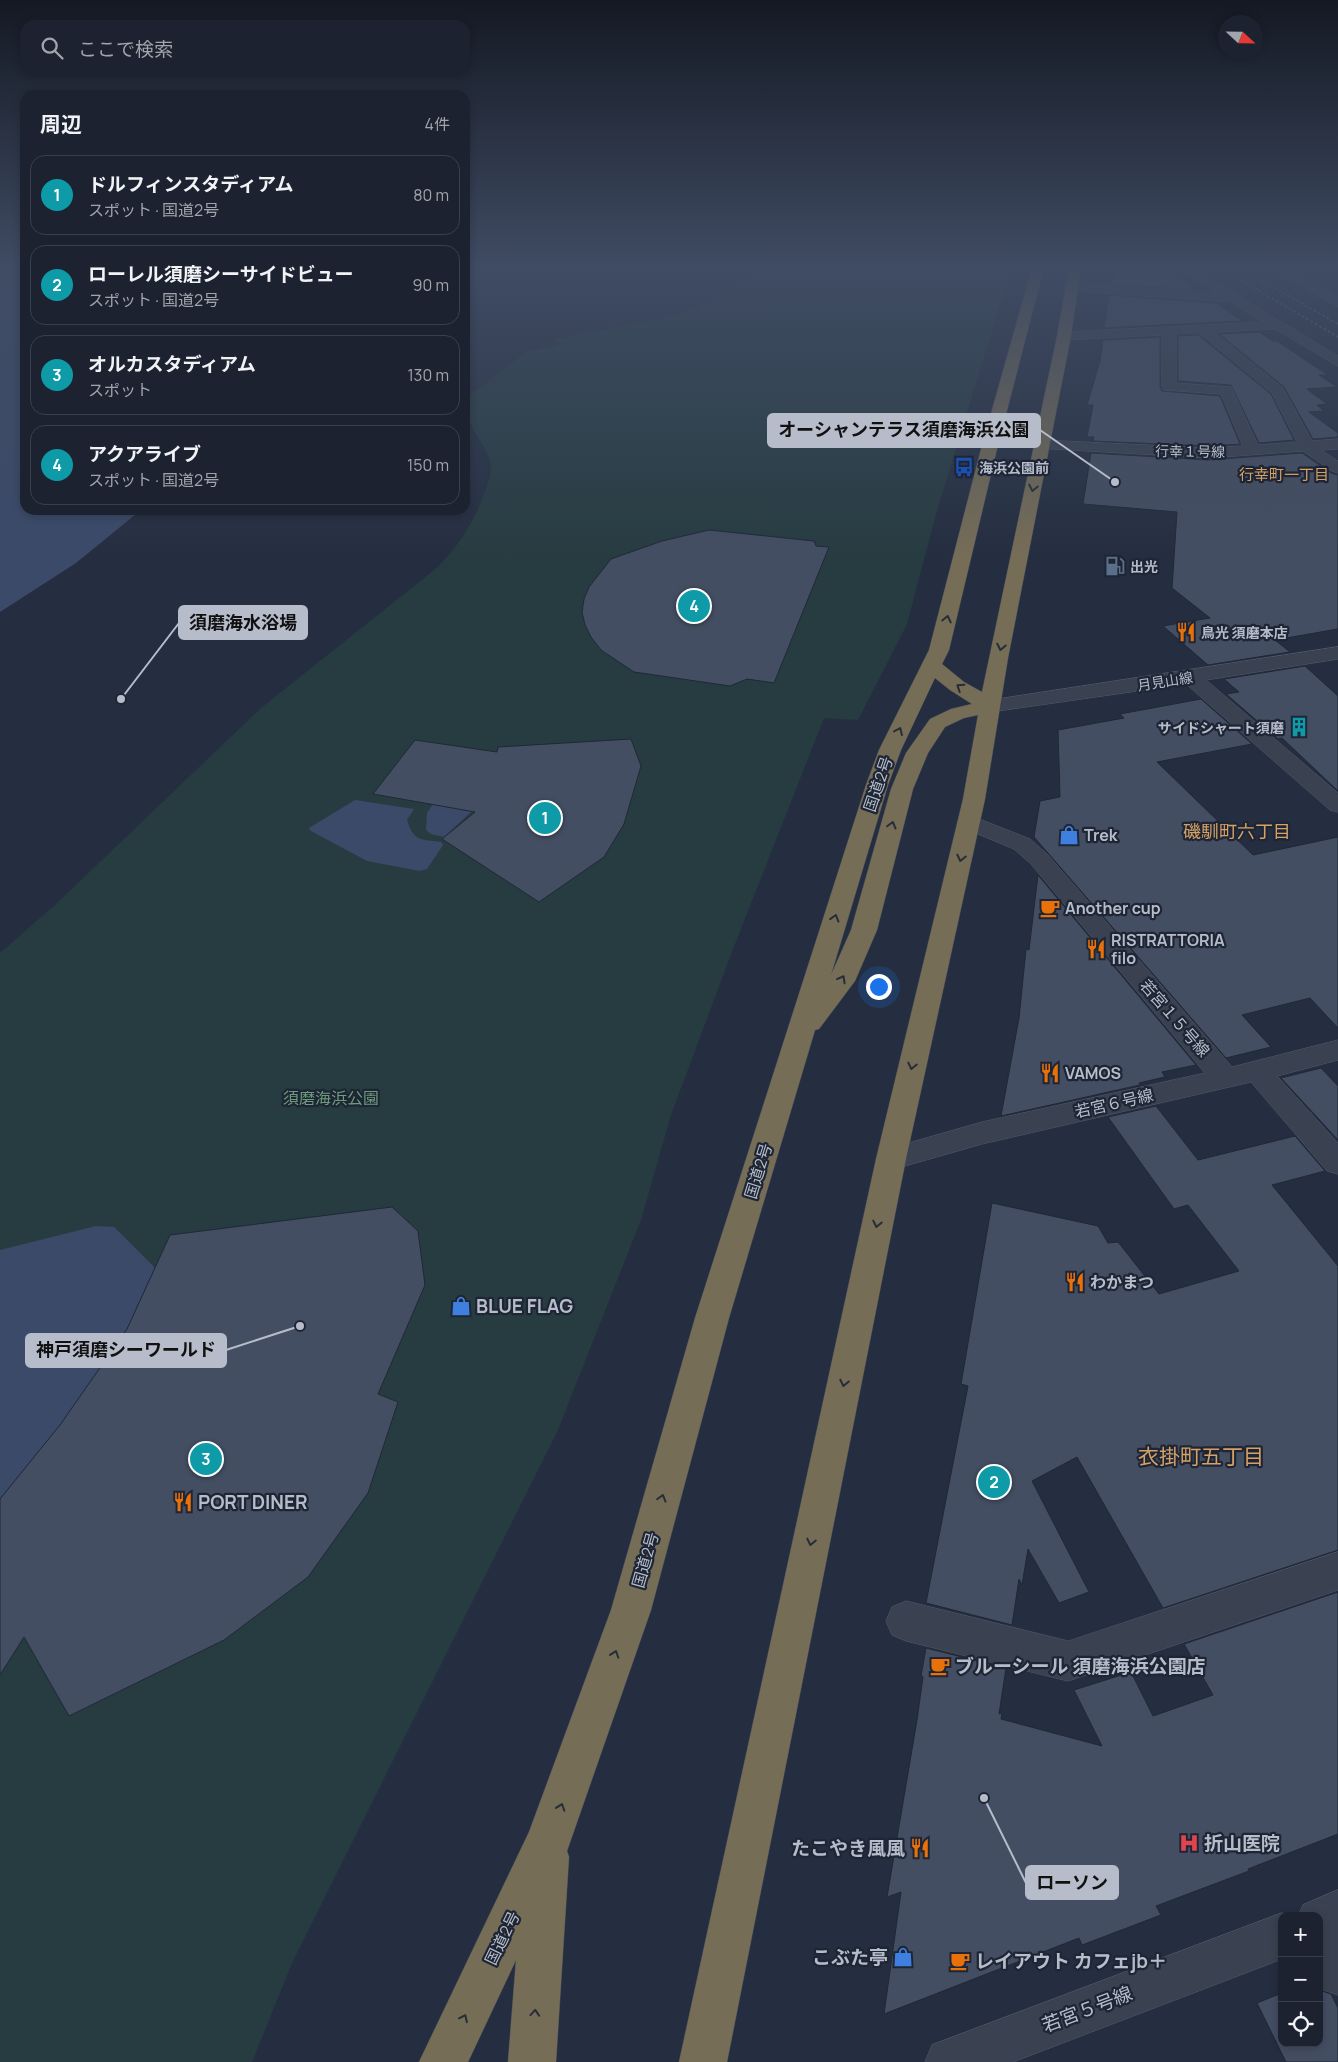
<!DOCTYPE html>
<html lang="ja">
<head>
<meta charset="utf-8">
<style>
	:root { --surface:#1c2230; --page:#252a38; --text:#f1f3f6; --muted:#a0a4ab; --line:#3a3f4c; --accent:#1a73e8 }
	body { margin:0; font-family:Manrope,"Noto Sans JP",sans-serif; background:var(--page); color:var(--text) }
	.controls { position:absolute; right:15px; bottom:15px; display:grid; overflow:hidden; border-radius:10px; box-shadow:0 2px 8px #0003 }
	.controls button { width:45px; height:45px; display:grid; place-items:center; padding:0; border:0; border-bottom:1px solid var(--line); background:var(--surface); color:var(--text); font:25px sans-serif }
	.compass { position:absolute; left:1218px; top:15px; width:45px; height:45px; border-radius:50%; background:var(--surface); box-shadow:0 2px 8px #0003; rotate:112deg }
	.you { position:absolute; left:878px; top:986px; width:18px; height:18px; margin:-12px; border:4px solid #fff; border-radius:50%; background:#1a73e8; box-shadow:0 0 0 8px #1a73e833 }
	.badge { display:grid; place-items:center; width:32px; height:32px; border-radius:50%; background:var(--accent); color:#fff; font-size:16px; font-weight:700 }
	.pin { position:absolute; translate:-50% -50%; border:2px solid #fff; box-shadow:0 1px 5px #0006 }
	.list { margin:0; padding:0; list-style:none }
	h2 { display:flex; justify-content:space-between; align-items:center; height:65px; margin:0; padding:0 20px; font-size:21px }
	h2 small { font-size:16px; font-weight:400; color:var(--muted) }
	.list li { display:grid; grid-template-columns:32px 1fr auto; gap:15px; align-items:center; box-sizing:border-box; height:80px; margin:0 10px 10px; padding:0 10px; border:1px solid var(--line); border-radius:15px }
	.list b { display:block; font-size:19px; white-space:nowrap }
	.list p { margin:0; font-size:16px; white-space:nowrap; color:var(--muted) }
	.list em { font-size:16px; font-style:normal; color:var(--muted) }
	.icon { flex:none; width:28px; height:28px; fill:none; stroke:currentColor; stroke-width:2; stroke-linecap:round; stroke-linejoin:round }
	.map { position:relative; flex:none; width:1338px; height:2062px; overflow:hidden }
	.search { position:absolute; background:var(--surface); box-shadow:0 2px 8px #0003; left:20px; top:20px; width:450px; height:55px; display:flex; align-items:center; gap:12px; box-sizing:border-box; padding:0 18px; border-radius:15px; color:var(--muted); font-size:19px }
	.panel { position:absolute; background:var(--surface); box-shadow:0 2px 8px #0003; left:20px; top:90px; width:450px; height:425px; border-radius:15px }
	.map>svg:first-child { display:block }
	.green { fill:#273c41 }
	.water { fill:#3b4a69 }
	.building { fill:#444e62; stroke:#202837 }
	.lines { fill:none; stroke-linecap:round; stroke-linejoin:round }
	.minor-casing { stroke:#545c6a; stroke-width:1 }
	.highway-casing { stroke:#414957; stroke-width:1 }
	.minor { fill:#3a4150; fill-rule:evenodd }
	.highway { fill:#766d57; fill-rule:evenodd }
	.rail { stroke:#5c6477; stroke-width:2; stroke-dasharray:2.5 2.5; stroke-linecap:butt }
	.oneway { stroke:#272d38 }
	.labels { text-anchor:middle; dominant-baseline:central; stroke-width:4.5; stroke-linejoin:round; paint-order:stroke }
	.far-street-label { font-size:14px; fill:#b6bcca; stroke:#1e2635 }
	.far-poi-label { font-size:14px; font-weight:bold; fill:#b6bcca; stroke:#1e2635; text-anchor:start }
	.far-neighbourhood-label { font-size:15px; fill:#d5a166; stroke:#1e2635 }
	.street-label { font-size:16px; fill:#b6bcca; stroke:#1e2635 }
	.poi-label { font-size:16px; font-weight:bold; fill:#b6bcca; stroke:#1e2635; text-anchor:start }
	.park-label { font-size:16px; fill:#6d9b7c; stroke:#1e2635 }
	.neighbourhood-label { font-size:18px; fill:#d5a166; stroke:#1e2635 }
	.near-poi-label { font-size:19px; font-weight:bold; fill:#b6bcca; stroke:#1e2635; text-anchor:start }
	.near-street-label { font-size:19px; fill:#b6bcca; stroke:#1e2635 }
	.near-neighbourhood-label { font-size:21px; fill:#d5a166; stroke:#1e2635 }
	.leader { fill:none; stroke:#b6bcca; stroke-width:2 }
	.callout-dot { fill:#b6bcca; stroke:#1e2635; stroke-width:2 }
	.callout { fill:#b6bcca; stroke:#b6bcca; stroke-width:2 }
	.callout-label { font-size:18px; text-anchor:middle; font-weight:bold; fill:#111 }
</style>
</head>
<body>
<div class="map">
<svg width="1338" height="2062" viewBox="0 0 1338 2062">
	<rect width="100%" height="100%" fill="#252e40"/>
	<path class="green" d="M759 268H1011L936 514 907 624 858 720 824 718 733 949 671 1115 641 1220 557 1432 292 1963 252 2062H0V953L55 905 261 708 438 567C459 544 471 528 482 499 487 485 495 471 488 455 479 436 465 421 465 399L527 352 561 344 555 340C629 321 701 323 759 268Z"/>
	<g class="water">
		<path d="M0 268H25V510H141L76 563 0 612Z"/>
		<path d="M453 774 490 786 471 812 444 837 431 834 426 830 427 813Z"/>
		<path d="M355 800 414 809 407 820C414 842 420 839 441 842L443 845 427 869 420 871 367 861 311 831 309 828Z"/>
		<path d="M96 1226 114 1227 155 1268 127 1329 60 1425 0 1499V1250Z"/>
	</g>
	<g class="building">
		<path d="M1115 268H1163L1196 290 1111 284Z"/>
		<path d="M1109 295 1216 303 1243 321 1104 328Z"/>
		<path d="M1259 332 1273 341H1277L1328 375H1319L1337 387 1307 389 1327 404 1317 405 1324 411 1309 412 1338 433V437L1313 439 1284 387 1219 334Z"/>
		<path d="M1198 335 1271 394 1294 440 1259 443 1231 385 1178 381V336Z"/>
		<path d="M1160 337V387L1162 391 1220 396 1240 444 1208 446 1093 441 1094 437H1087L1093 405H1087L1100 361 1103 340Z"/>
		<path d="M1091 453 1208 460 1302 453 1331 473 1338 475V629L1275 640 1290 652 1208 665 1163 626 1210 618 1172 588 1177 512 1083 504Z"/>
		<path d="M709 530 814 541 816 546 829 547 774 683 747 679 730 686 634 672 601 650 591 637 585 625 582 612 584 599 589 587 611 559 662 541Z"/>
		<path d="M1305 666 1338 696V791L1282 738 1278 739 1226 694 1239 692 1224 679Z"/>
		<path d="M1201 699 1252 744 1157 762 1253 855 1338 837V1028L1310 998 1242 1015 1271 1047 1226 1058 1034 837 1040 801 1060 797 1058 730 1124 718 1120 714Z"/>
		<path d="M631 739 641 766 624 824 604 857 539 902 442 839 475 812 373 794 415 740 497 752 498 747Z"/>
		<path d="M1038 875 1196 1065 1162 1072 1165 1077 1139 1083 1140 1085 1001 1116 1019 1018 1026 949 1029 950Z"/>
		<path d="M1321 1068 1338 1086V1140L1281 1078Z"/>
		<path d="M1156 1106 1198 1160 1295 1136 1325 1171 1272 1185 1338 1266V1550L1163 1608 1077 1457 1032 1481 1089 1592 1059 1603 1028 1549 1022 1585 1019 1579 1012 1625 926 1603 968 1386 961 1384 992 1203 1098 1226 1108 1243 1118 1242 1159 1294 1239 1271 1188 1205 1174 1209 1108 1117Z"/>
		<path d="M392 1207 418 1231 425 1285 378 1394 398 1402 368 1493 308 1577 224 1640 69 1716 24 1637 0 1675V1499L60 1425 127 1329 170 1235Z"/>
		<path d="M1338 1592V1834L1248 1869 1249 1871 1156 1906 1161 1915 1082 1945 1079 1938 884 2014 901 1892 887 1897 917 1720 923 1677 921 1676 926 1648 1006 1668 999 1714 1002 1713 1001 1719 1102 1746 1074 1690 1131 1672 1153 1716 1213 1695 1184 1644Z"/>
		<path d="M1319 1990 1331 1994 1338 2008V2062H1286L1257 2003 1282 1993V2043H1319Z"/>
	</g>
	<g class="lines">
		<defs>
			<g id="minor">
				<path d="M1178 268H1192L1338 356V366L1275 329 1214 332 1283 388 1312 441 1338 439V449L1321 450 1338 461V473L1332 471 1303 451 1208 458 1037 448 1034 445 1037 442 1042 440 1208 448 1243 446 1221 394 1164 390 1162 387V335L1064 340 1057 336 1064 332 1263 322 1230 302 1072 291 1066 287 1072 283 1217 293ZM1199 333 1272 393 1297 442 1258 445 1231 387 1176 383V334Z"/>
				<path d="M1270 268H1285L1338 297V306Z"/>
				<path d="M1338 647V659L1206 680 1338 793V812L1330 810 1186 684 991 712 984 710 981 706 984 702 991 700Z"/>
				<path d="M969 815 1030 839 1047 854 1232 1067 1338 1040V1060L1277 1076 1338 1143V1174L1327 1171 1251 1082 982 1144 891 1170 880 1167 876 1159 880 1151 891 1148 982 1122 1205 1073 1031 864 1014 849 961 827 957 822 961 817Z"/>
				<path d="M1338 1552V1590L1068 1681 906 1641 892 1635 886 1621 892 1607 906 1601 1068 1641Z"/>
				<path d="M1338 1890V1995L1321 1989 1319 1985V1916H1298L1303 1905Z"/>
				<path d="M1282 1913 1289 1916H1282V1959L1013 2062H925L932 2045Z"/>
			</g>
			<path id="highway" d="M1032 268H1044L997 449 949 650 942 664 964 682 982 692 1057 336 1069 268H1081L1071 336 1008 658 985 799 906 1159 727 2062H679L876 1159 963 799 978 715 964 718 945 727 928 753 913 789 877 930 855 981 819 1029 815 1030 729 1318 651 1610 567 1851 569 1857 556 2062H508L516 1960 468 2062H419L529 1832 611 1610 695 1318 866 785 879 750 929 650 981 449ZM935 678 950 690 972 704 951 709 930 719 906 753 891 789 851 930 831 975 888 785 901 750Z"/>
		</defs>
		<use href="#minor" class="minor-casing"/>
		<use href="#highway" class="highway-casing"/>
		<use href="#minor" class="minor"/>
		<use href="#highway" class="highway"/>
		<g class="rail">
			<path d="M1220 268 1338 337"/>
			<path d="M1240 268 1338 324"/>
		</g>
	</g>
	<defs><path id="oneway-chevron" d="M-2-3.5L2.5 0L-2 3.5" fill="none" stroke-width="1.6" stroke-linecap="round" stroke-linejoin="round" transform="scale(1.25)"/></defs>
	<g class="oneway">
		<use href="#oneway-chevron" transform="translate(1033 488) rotate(102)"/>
		<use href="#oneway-chevron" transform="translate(947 619) rotate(-77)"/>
		<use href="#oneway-chevron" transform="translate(1001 647) rotate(102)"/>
		<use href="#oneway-chevron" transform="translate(960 687) rotate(-147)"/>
		<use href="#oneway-chevron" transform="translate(899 731) rotate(-65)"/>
		<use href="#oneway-chevron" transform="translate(892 825) rotate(-75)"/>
		<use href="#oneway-chevron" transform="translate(961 858) rotate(103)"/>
		<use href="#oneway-chevron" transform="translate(835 918) rotate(-73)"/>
		<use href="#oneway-chevron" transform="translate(842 979) rotate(-61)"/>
		<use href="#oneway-chevron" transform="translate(912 1066) rotate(103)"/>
		<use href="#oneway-chevron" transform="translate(877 1224) rotate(102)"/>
		<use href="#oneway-chevron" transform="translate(844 1383) rotate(102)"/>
		<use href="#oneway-chevron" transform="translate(662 1498) rotate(-74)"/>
		<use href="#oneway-chevron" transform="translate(811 1542) rotate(102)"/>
		<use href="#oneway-chevron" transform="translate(615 1654) rotate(-71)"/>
		<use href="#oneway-chevron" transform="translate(561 1807) rotate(-71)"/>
		<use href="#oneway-chevron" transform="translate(535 2013) rotate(-86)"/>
		<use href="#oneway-chevron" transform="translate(464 2018) rotate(-64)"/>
	</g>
	<linearGradient id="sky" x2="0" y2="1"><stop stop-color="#141923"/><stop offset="0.48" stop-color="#404c64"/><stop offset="1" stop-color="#404c64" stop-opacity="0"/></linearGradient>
	<rect width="1338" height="557" fill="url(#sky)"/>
	<defs>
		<symbol id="bus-bare" viewBox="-9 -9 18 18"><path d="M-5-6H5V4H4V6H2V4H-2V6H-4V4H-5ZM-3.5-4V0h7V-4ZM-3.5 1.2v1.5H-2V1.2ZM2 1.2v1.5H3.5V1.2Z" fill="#1a4fb4" stroke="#1e2635" stroke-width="2.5" paint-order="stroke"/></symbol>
		<symbol id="fuel-bare" viewBox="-9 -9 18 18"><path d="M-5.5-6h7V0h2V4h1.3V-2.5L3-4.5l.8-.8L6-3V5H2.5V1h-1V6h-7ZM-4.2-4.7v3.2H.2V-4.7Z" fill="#5c6f8a" stroke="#1e2635" stroke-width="2.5" paint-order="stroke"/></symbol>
		<symbol id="restaurant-bare" viewBox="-9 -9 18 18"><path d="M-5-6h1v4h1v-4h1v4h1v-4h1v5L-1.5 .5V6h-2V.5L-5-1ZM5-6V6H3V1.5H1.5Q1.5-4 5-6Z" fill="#e8710a" stroke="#1e2635" stroke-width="2.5" paint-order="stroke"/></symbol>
		<symbol id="building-bare" viewBox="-9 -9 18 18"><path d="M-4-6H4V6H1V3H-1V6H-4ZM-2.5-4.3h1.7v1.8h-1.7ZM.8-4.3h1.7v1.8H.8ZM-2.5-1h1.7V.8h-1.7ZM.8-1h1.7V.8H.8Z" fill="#0f9aa8" stroke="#1e2635" stroke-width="2.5" paint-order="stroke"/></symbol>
		<symbol id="shop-bare" viewBox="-9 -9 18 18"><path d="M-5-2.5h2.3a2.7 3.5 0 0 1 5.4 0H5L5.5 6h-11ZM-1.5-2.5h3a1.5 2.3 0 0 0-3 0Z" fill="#3f7fe0" stroke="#1e2635" stroke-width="2.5" paint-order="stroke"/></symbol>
		<symbol id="cafe-bare" viewBox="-9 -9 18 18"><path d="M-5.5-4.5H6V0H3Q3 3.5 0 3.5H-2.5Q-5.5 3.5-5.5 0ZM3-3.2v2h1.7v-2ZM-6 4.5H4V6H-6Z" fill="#e8710a" stroke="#1e2635" stroke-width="2.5" paint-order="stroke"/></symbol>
		<symbol id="hospital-bare" viewBox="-9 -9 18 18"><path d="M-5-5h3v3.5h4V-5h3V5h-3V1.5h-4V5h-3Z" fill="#e0444e" stroke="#1e2635" stroke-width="2.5" paint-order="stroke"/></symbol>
	</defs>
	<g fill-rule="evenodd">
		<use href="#bus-bare" x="950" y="453" width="28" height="28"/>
		<use href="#fuel-bare" x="1101" y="552" width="28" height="28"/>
		<use href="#restaurant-bare" x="1172" y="618" width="28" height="28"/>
		<use href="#building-bare" x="1285" y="713" width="28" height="28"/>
		<use href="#shop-bare" x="1055" y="821" width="28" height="28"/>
		<use href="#cafe-bare" x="1036" y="894" width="28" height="28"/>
		<use href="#restaurant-bare" x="1082" y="935" width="28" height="28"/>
		<use href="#restaurant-bare" x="1036" y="1059" width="28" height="28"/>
		<use href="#restaurant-bare" x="1061" y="1268" width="28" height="28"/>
		<use href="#shop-bare" x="447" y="1292" width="28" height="28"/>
		<use href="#restaurant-bare" x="169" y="1488" width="28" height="28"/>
		<use href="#cafe-bare" x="926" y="1652" width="28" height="28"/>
		<use href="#hospital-bare" x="1175" y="1829" width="28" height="28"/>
		<use href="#restaurant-bare" x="906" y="1834" width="28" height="28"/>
		<use href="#shop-bare" x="889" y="1943" width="28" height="28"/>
		<use href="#cafe-bare" x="946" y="1947" width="28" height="28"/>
	</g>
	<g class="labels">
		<g class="far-street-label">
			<text transform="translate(1190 451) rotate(1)">行幸１号線</text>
			<text transform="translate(1165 681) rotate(-9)">月見山線</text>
		</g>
		<g class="far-poi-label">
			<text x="979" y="467">海浜公園前</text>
			<text x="1130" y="566">出光</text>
			<text x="1201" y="632">鳥光 須磨本店</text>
			<text x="1284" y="727" text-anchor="end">サイドシャート須磨</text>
		</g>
		<g class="far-neighbourhood-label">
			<text x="1284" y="474">行幸町一丁目</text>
		</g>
		<g class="street-label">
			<text transform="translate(878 784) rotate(-71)">国道2号</text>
			<text transform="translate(1175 1018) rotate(49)">若宮１５号線</text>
			<text transform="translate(1114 1103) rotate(-13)">若宮６号線</text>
			<text transform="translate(758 1171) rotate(-73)">国道2号</text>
			<text transform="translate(645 1560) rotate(-74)">国道2号</text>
			<text transform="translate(502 1938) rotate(-64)">国道2号</text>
		</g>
		<g class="poi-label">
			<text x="1084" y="835">Trek</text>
			<text x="1065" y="908">Another cup</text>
			<text x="1111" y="940">RISTRATTORIA<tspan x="1111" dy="18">filo</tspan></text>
			<text x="1065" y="1073">VAMOS</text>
			<text x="1090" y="1282">わかまつ</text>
		</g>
		<g class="park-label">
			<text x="331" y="1098">須磨海浜公園</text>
		</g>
		<g class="neighbourhood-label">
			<text x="1237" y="831">磯馴町六丁目</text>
		</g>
		<g class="near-poi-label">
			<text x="476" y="1306">BLUE FLAG</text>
			<text x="198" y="1502">PORT DINER</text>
			<text x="955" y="1666">ブルーシール 須磨海浜公園店</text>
			<text x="1204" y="1843">折山医院</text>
			<text x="905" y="1848" text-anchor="end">たこやき風風</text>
			<text x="888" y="1957" text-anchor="end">こぶた亭</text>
			<text x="975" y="1961">レイアウト カフェjb＋</text>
		</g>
		<g class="near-street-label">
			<text transform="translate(1087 2009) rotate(-21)">若宮５号線</text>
		</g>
		<g class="near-neighbourhood-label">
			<text x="1201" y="1456">衣掛町五丁目</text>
		</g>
	</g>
	<path class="leader" d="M1115 482L1040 430M121 699L179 623M300 1326L226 1350M984 1798L1026 1883"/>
	<g class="callout-dot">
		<circle cx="1115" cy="482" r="5"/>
		<circle cx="121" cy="699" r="5"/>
		<circle cx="300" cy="1326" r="5"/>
		<circle cx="984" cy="1798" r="5"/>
	</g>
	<g class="callout">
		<rect x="768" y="414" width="272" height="33" rx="5"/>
		<rect x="179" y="606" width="128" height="33" rx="5"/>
		<rect x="26" y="1334" width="200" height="33" rx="5"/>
		<rect x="1026" y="1866" width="92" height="33" rx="5"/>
	</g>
	<g class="callout-label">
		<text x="904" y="436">オーシャンテラス須磨海浜公園</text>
		<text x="243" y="629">須磨海水浴場</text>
		<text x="126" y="1356">神戸須磨シーワールド</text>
		<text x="1072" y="1889">ローソン</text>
	</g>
</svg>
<div class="controls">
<button>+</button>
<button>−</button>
<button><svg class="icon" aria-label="locate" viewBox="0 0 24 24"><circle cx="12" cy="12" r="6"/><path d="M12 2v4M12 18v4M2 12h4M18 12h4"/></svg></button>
</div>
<svg class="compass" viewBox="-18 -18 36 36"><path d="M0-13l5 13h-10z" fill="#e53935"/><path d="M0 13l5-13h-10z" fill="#a0a4ab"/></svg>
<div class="you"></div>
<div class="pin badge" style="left:545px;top:818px;background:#0f9aa8">1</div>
<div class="pin badge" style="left:994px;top:1482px;background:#0f9aa8">2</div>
<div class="pin badge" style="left:206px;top:1459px;background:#0f9aa8">3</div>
<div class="pin badge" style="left:694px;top:606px;background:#0f9aa8">4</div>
<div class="search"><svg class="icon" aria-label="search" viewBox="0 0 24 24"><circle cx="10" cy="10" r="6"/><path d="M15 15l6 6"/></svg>ここで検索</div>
<section class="panel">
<h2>周辺<small>4件</small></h2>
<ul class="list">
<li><span class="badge" style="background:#0f9aa8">1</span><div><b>ドルフィンスタディアム</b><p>スポット · 国道2号</p></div><em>80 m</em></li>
<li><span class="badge" style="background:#0f9aa8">2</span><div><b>ローレル須磨シーサイドビュー</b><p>スポット · 国道2号</p></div><em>90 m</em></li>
<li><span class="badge" style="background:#0f9aa8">3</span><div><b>オルカスタディアム</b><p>スポット</p></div><em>130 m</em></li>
<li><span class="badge" style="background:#0f9aa8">4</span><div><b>アクアライブ</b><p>スポット · 国道2号</p></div><em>150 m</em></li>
</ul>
</section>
</div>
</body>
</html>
